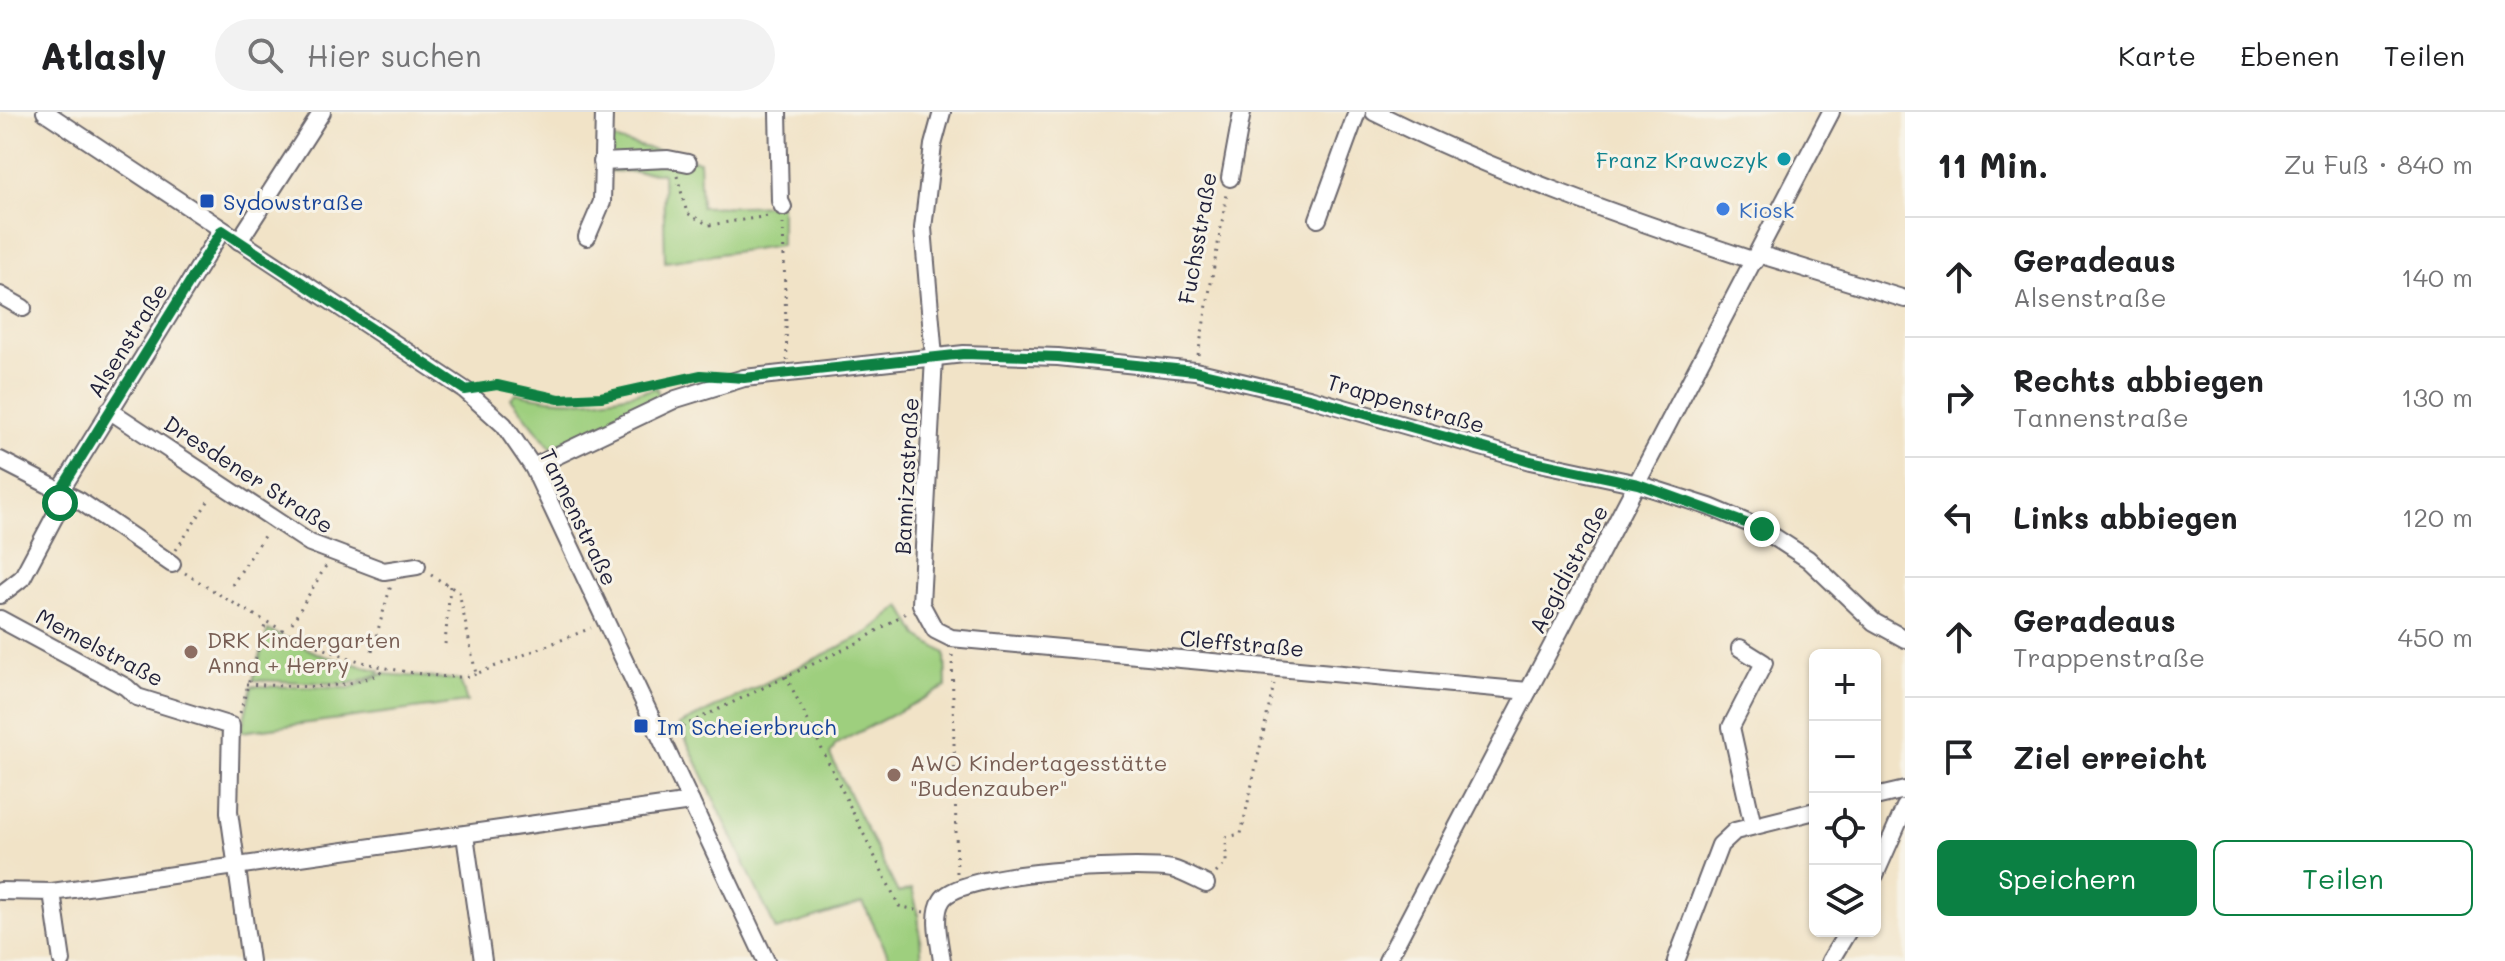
<!DOCTYPE html>
<html lang="de">
<head>
<meta charset="utf-8">
<style>
	:root { --surface:#fff; --page:#f2f2f2; --text:#202124; --muted:#757577; --line:#e0e0e0; --accent:#0b8043 }
	body { margin:0; font-family:Mali,sans-serif; background:var(--page); color:var(--text) }
	.controls { position:absolute; right:24px; bottom:24px; display:grid; overflow:hidden; border-radius:12px; box-shadow:0 2px 6px #0004 }
	.controls button { width:72px; height:72px; display:grid; place-items:center; padding:0; border:0; border-bottom:2px solid var(--line); background:var(--surface); color:var(--text); font:40px sans-serif }
	.stop { position:absolute; width:24px; height:24px; margin:-18px; border:6px solid #0b8043; border-radius:50%; background:#fff }
	.stop.end { background:#0b8043; border-color:#fff; box-shadow:0 2px 8px #0008 }
	.list { margin:0; padding:0; list-style:none }
	h2 { display:flex; justify-content:space-between; align-items:center; height:104px; margin:0; padding:0 32px; font-size:34px }
	h2 small { font-size:26px; font-weight:400; color:var(--muted) }
	.list li { display:grid; grid-template-columns:52px 1fr auto; gap:24px; align-items:center; box-sizing:border-box; height:120px; padding:0 32px; border-top:2px solid var(--line) }
	.list b { display:block; font-size:30px; white-space:nowrap }
	.list p { margin:0; font-size:26px; white-space:nowrap; color:var(--muted) }
	.list em { font-size:26px; font-style:normal; color:var(--muted) }
	.actions { display:flex; gap:16px; padding:24px 32px }
	.actions a { flex:1; padding:18px 0; border:2px solid var(--accent); border-radius:12px; text-align:center; font-size:28px; color:var(--accent) }
	.actions .main { background:var(--accent); color:#fff }
	.icon { flex:none; width:44px; height:44px; fill:none; stroke:currentColor; stroke-width:2; stroke-linecap:round; stroke-linejoin:round }
	.map { position:relative; flex:none; width:1905px; height:849px; overflow:hidden }
	header { display:flex; align-items:center; gap:48px; box-sizing:border-box; height:112px; padding:0 40px; background:var(--surface); border-bottom:2px solid var(--line) }
	header strong { font-size:38px }
	nav { display:flex; gap:44px; margin-inline-start:auto; font-size:28px }
	.search { width:560px; height:72px; background:var(--page); display:flex; align-items:center; gap:20px; box-sizing:border-box; padding:0 28px; border-radius:44px; color:var(--muted); font-size:30px }
	main { display:flex }
	aside { flex:1; background:var(--surface) }
	.map>svg:first-child { display:block }
	.green { fill:#9ecf7e; stroke:#60785c; stroke-width:2 }
	.lines { fill:none; stroke-linecap:round; stroke-linejoin:round }
	.minor-casing { stroke:#6a666c; stroke-width:20 }
	.path { stroke:#6a666c; stroke-width:3; stroke-dasharray:2 6; stroke-linecap:butt }
	.minor { stroke:#fff; stroke-width:16 }
	.route { stroke:#0b8043; stroke-width:10 }
	.culture-dot { fill:#0f9aa8; stroke:#f7f3e8; stroke-width:3 }
	.transit-dot { fill:#1a4fb4; stroke:#f7f3e8; stroke-width:3 }
	.shop-dot { fill:#3f7fe0; stroke:#f7f3e8; stroke-width:3 }
	.education-dot { fill:#8d6e63; stroke:#f7f3e8; stroke-width:3 }
	.labels { text-anchor:middle; dominant-baseline:central; stroke-width:6; stroke-linejoin:round; paint-order:stroke }
	.culture-label { font-size:22px; fill:#0d838f; stroke:#f7f3e8; text-anchor:end }
	.transit-label { font-size:22px; fill:#164399; stroke:#f7f3e8; text-anchor:start }
	.shop-label { font-size:22px; fill:#366cbe; stroke:#f7f3e8; text-anchor:start }
	.street-label { font-size:22px; fill:#22223b; stroke:#f7f3e8 }
	.education-label { font-size:22px; fill:#785e54; stroke:#f7f3e8; text-anchor:start }
</style>
</head>
<body>
<header>
<strong>Atlasly</strong>
<div class="search"><svg class="icon" aria-label="search" viewBox="0 0 24 24"><circle cx="10" cy="10" r="6"/><path d="M15 15l6 6"/></svg>Hier suchen</div>
<nav><a>Karte</a><a>Ebenen</a><a>Teilen</a></nav>
</header>
<main>
<div class="map">
<svg width="1905" height="849" viewBox="0 0 1905 849">
	<rect width="100%" height="100%" fill="#f7f3e8"/>
	<filter id="ink" filterUnits="userSpaceOnUse"><feTurbulence type="fractalNoise" baseFrequency=".0125" numOctaves="2"/><feDisplacementMap in="SourceGraphic" scale="16" xChannelSelector="R" yChannelSelector="G"/><feConvolveMatrix kernelMatrix="1 2 1 2 8 2 1 2 1" color-interpolation-filters="sRGB"/></filter>
	<filter id="wash" filterUnits="userSpaceOnUse"><feTurbulence type="fractalNoise" baseFrequency=".006" numOctaves="4" result="noise"/><feDisplacementMap in="SourceGraphic" scale="32" xChannelSelector="R" yChannelSelector="G"/><feGaussianBlur stdDeviation="1.8" result="paint"/><feColorMatrix in="noise" values="0 0 0 0 0 0 0 0 0 0 0 0 0 0 0 0 0 1.4 0 .05"/><feComposite in="paint" operator="in"/></filter>
	<g filter="url(#wash)">
		<rect width="100%" height="100%" fill="#f1e3c7"/>
		<g class="green">
			<path d="M608 26 699 49 701 95 781 93V133L665 150 663 61 608 59Z"/>
			<path d="M657 276 659 287 551 336 511 286 516 281C569 294 604 289 657 276Z"/>
			<path d="M901 494 918 524 945 541 946 575 836 632 830 643 898 781 912 777 918 801 922 849H891L863 791 776 818 679 613 868 521Z"/>
			<path d="M268 518 321 543 380 559 379 562 349 572 253 568Z"/>
			<path d="M383 562 460 568 467 590 241 620 252 574 350 576Z"/>
		</g>
	</g>
	<g filter="url(#ink)">
		<g class="lines">
			<defs>
				<g id="minor">
					<path d="M45 0 465 278 504 313 533 355 766 849"/>
					<path d="M778 0 780 89 783 95"/>
					<path d="M942 0 933 33 923 116 934 245 921 492 935 518 951 526 1528 579"/>
					<path d="M1374 0C1497 61 1625 106 1755 149"/>
					<path d="M602 50 668 47 688 51"/>
					<path d="M1230 66 1242 0"/>
					<path d="M1318 107 1357 0"/>
					<path d="M587 125 602 90 604 0"/>
					<path d="M239 129 322 0"/>
					<path d="M1758 142 1905 187"/>
					<path d="M0 183 23 196"/>
					<path d="M109 298 310 431 384 459 417 454"/>
					<path d="M0 348 80 389 172 452"/>
					<path d="M533 355 676 287 744 266 964 242 1058 245 1195 259 1309 286 1530 349 1638 372 1710 395 1762 417 1808 447 1874 510 1905 527"/>
					<path d="M0 483 22 466 56 402 59 381 222 118"/>
					<path d="M0 507 126 575 137 585 231 614 229 700 250 849"/>
					<path d="M1740 536 1764 551 1731 615 1753 714"/>
					<path d="M1875 685 1905 678"/>
					<path d="M465 723 483 849"/>
					<path d="M1875 763 1905 695"/>
					<path d="M0 779 52 780 691 690"/>
					<path d="M52 780 62 849"/>
					<path d="M942 849C940 832 932 803 942 788 960 759 1136 751 1172 757 1183 760 1195 767 1206 772"/>
					<path d="M1387 849 1831 0"/>
					<path d="M1676 849 1720 733 1735 719 1815 699"/>
					<path d="M1830 849 1848 819"/>
				</g>
			</defs>
			<use href="#minor" class="minor-casing"/>
			<g class="path">
				<path d="M677 64 687 101 709 113 769 104"/>
				<path d="M783 111 787 248"/>
				<path d="M1198 243 1227 82"/>
				<path d="M485 275C510 271 533 285 558 287 600 290 642 276 682 267"/>
				<path d="M176 438 211 385"/>
				<path d="M185 461C261 509 331 551 422 562 441 564 458 568 476 562"/>
				<path d="M431 463 459 480 476 562 591 516"/>
				<path d="M232 473 266 421"/>
				<path d="M292 511 327 452"/>
				<path d="M445 532 450 474"/>
				<path d="M372 539 391 473"/>
				<path d="M952 543 957 763"/>
				<path d="M786 564 899 794 924 800"/>
				<path d="M246 572C293 574 336 580 379 562L382 558"/>
				<path d="M240 601 265 513"/>
				<path d="M675 618 859 530 907 500"/>
				<path d="M1216 761 1226 751V725L1241 722 1274 572"/>
			</g>
			<use href="#minor" class="minor"/>
		</g>
	</g>
	<g class="lines" filter="url(#ink)">
		<path class="route" d="M60 391 59 381 222 118 465 278 497 273 559 287 601 285 701 263 744 266 964 242 1058 245 1195 259 1309 286 1530 349 1638 372 1762 417"/>
	</g>
	<circle class="culture-dot" cx="1784" cy="47" r="8"/>
	<g class="transit-dot">
		<rect x="199" y="81" width="16" height="16" rx="4"/>
		<rect x="633" y="606" width="16" height="16" rx="4"/>
	</g>
	<circle class="shop-dot" cx="1723" cy="97" r="8"/>
	<g class="education-dot">
		<circle cx="191" cy="540" r="8"/>
		<circle cx="894" cy="663" r="8"/>
	</g>
	<g class="labels">
		<g class="culture-label">
			<text x="1768" y="47">Franz Krawczyk</text>
		</g>
		<g class="transit-label">
			<text x="223" y="89">Sydowstraße</text>
			<text x="657" y="614">Im Scheierbruch</text>
		</g>
		<g class="shop-label">
			<text x="1739" y="97">Kiosk</text>
		</g>
		<g class="street-label">
			<text transform="translate(1197 126) rotate(-80)">Fuchsstraße</text>
			<text transform="translate(127 228) rotate(-58)">Alsenstraße</text>
			<text transform="translate(1406 291) rotate(16)">Trappenstraße</text>
			<text transform="translate(249 362) rotate(33)">Dresdener Straße</text>
			<text transform="translate(906 364) rotate(-87)">Bannizastraße</text>
			<text transform="translate(579 405) rotate(64)">Tannenstraße</text>
			<text transform="translate(1568 457) rotate(-62)">Aegidistraße</text>
			<text transform="translate(1242 531) rotate(5)">Cleffstraße</text>
			<text transform="translate(100 535) rotate(28)">Memelstraße</text>
		</g>
		<g class="education-label">
			<text x="207" y="527">DRK Kindergarten<tspan x="207" dy="25">Anna + Herry</tspan></text>
			<text x="910" y="650">AWO Kindertagesstätte<tspan x="910" dy="25">"Budenzauber"</tspan></text>
		</g>
	</g>
</svg>
<div class="controls">
<button>+</button>
<button>−</button>
<button><svg class="icon" aria-label="locate" viewBox="0 0 24 24"><circle cx="12" cy="12" r="6"/><path d="M12 2v4M12 18v4M2 12h4M18 12h4"/></svg></button>
<button><svg class="icon" aria-label="layers" viewBox="0 0 24 24"><path d="M12 4l9 5-9 5-9-5zM3 14l9 5 9-5"/></svg></button>
</div>
<div class="stop" style="left:60px;top:391px"></div>
<div class="stop end" style="left:1762px;top:417px"></div>
</div>
<aside>
<h2>11 Min.<small>Zu Fuß · 840 m</small></h2>
<ul class="list">
<li><svg class="icon" aria-label="ahead" viewBox="0 0 24 24"><path d="M12 20V5M6 11l6-6 6 6"/></svg><div><b>Geradeaus</b><p>Alsenstraße</p></div><em>140 m</em></li>
<li><svg class="icon" aria-label="right" viewBox="0 0 24 24"><path d="M7 20v-9h11M14 6l5 5-5 5"/></svg><div><b>Rechts abbiegen</b><p>Tannenstraße</p></div><em>130 m</em></li>
<li><svg class="icon" aria-label="left" viewBox="0 0 24 24"><path d="M17 20v-9H6M10 6l-5 5 5 5"/></svg><div><b>Links abbiegen</b></div><em>120 m</em></li>
<li><svg class="icon" aria-label="ahead" viewBox="0 0 24 24"><path d="M12 20V5M6 11l6-6 6 6"/></svg><div><b>Geradeaus</b><p>Trappenstraße</p></div><em>450 m</em></li>
<li><svg class="icon" aria-label="arrive" viewBox="0 0 24 24"><path d="M6 21V4h12l-3 4 3 4H6"/></svg><div><b>Ziel erreicht</b></div></li>
</ul>
<div class="actions"><a class="main">Speichern</a><a>Teilen</a></div>
</aside>
</main>
</body>
</html>
